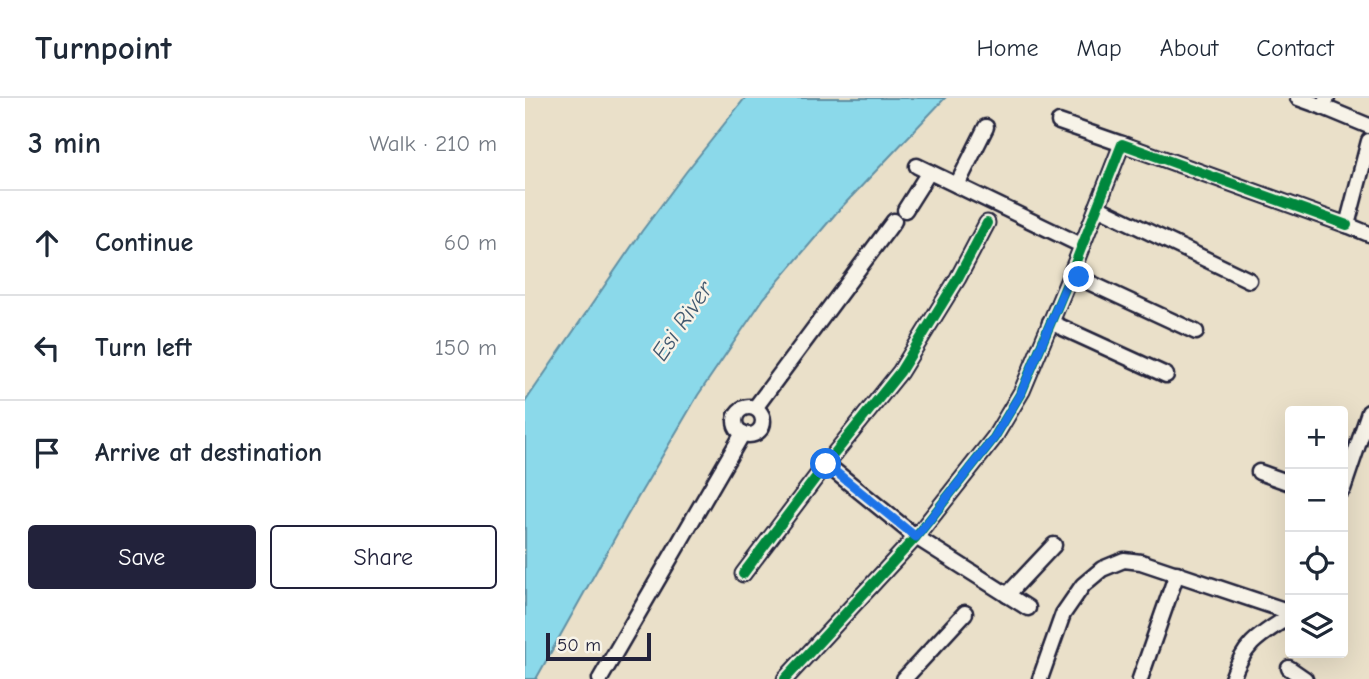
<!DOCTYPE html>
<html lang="en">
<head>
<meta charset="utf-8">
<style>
	:root { --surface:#fff; --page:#f2f2f3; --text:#1f2937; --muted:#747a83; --line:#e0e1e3; --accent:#22223b }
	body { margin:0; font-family:"Comic Neue",sans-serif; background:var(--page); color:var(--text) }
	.controls { position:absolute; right:21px; bottom:21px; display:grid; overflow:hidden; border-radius:7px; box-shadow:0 7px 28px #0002 }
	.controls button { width:63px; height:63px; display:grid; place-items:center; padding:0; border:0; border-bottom:2px solid var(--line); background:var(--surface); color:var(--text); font:35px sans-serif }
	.scale { position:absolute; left:21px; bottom:18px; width:105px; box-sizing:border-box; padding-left:7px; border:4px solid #22223b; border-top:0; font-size:19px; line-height:24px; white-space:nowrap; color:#22223b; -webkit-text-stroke:5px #f7f3e8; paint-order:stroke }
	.stop { position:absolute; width:21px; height:21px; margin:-16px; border:5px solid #1a73e8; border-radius:50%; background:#fff }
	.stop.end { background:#1a73e8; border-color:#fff; box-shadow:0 2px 7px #0008 }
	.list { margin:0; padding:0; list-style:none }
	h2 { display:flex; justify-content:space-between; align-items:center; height:91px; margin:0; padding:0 28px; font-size:30px }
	h2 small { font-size:23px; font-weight:400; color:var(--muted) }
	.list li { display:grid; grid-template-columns:46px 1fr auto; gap:21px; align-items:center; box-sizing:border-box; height:105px; padding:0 28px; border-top:2px solid var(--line) }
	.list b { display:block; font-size:26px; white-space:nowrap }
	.list em { font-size:23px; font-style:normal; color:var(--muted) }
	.actions { display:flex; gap:14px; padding:21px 28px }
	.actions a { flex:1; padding:16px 0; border:2px solid var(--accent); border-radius:7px; text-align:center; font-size:24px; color:var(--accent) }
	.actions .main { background:var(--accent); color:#fff }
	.icon { flex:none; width:38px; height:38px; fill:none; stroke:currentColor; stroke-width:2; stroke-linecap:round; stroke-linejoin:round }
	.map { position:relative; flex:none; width:844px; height:581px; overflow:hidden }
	header { display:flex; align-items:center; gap:42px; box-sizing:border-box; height:98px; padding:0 35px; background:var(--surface); border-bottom:2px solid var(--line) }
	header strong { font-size:33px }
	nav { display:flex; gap:38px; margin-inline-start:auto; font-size:24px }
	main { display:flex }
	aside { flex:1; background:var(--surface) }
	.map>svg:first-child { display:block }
	.water { fill:#8bd9ea; stroke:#6190a4; stroke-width:2 }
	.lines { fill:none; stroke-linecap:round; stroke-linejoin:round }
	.minor-casing { stroke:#22223b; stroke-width:19 }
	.minor { stroke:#f7f3e8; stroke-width:14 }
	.cycleway-casing { stroke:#f7f3e8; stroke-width:15 }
	.cycleway { stroke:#00873e; stroke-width:10 }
	.route { stroke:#1a73e8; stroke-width:9 }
	.labels { text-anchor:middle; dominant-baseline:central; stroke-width:5; stroke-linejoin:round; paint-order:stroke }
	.water-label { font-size:24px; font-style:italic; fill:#425970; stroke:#f7f3e8 }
</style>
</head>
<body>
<header>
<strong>Turnpoint</strong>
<nav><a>Home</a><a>Map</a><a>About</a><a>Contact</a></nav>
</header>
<main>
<aside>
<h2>3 min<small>Walk · 210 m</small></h2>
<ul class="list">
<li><svg class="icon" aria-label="ahead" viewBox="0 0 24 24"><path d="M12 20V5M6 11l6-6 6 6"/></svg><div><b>Continue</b></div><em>60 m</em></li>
<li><svg class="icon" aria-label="left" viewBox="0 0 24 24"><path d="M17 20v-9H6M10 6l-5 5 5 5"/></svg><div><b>Turn left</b></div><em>150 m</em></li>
<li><svg class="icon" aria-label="arrive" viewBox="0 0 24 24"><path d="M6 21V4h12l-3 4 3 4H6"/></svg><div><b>Arrive at destination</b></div></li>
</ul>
<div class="actions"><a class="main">Save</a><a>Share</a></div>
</aside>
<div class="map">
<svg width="844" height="581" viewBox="0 0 844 581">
	<rect width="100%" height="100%" fill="#eae0c9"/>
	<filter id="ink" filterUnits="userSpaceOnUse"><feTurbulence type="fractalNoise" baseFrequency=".0143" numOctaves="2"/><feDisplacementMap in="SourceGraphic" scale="14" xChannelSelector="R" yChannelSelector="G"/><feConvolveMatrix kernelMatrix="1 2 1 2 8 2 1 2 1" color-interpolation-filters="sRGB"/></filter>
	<g filter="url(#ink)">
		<path class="water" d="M220 0H420L312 114 239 200 173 297 102 418 11 581H0V304L117 133 161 74Z"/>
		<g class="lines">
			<defs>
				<g id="minor">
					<path d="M773 0 798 9"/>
					<path d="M802 0 798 9 844 28"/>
					<path d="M534 24 597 46"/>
					<path d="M844 43 822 127 844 136"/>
					<path d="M392 68 556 147"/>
					<path d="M432 87 461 29"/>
					<path d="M572 109 724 182"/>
					<path d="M380 112 404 74"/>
					<path d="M546 176 671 234"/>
					<path d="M525 224 641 277"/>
					<circle cx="224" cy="323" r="14"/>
					<path d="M230 310 369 123"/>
					<path d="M301 366 391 439 503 510"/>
					<path d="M734 374 765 385"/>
					<path d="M818 391 844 314"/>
					<path d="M218 476 301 366 375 274 433 180 462 125"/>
					<path d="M482 497 529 447"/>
					<path d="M764 570 780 581"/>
					<path d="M75 581 218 335"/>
					<path d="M260 581 391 439 469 340 497 293 546 176 597 46 822 127"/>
					<path d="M379 581 440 515"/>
					<path d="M515 581 538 516 558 487 577 471 599 462 616 464 765 514"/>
					<path d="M615 581 652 475"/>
					<path d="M707 581C720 544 734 538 765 518"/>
				</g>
			</defs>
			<use href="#minor" class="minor-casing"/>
			<use href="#minor" class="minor"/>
			<defs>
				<g id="cycleway">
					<path d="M218 476 301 366 375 274 433 180 462 125"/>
					<path d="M260 581 391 439 469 340 497 293 546 176 597 46 822 127"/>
				</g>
			</defs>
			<use href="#cycleway" class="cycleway-casing"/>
			<use href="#cycleway" class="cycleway"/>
		</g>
	</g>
	<g class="lines" filter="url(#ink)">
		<path class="route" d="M301 366 391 439 469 340 497 293 546 176 554 179"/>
	</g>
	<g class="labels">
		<g class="water-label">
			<text transform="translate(157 223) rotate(-56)">Esi River</text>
		</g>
	</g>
</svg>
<div class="controls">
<button>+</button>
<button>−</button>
<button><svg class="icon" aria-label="locate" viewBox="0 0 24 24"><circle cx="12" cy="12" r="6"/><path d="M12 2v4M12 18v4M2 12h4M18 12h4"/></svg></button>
<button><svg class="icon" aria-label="layers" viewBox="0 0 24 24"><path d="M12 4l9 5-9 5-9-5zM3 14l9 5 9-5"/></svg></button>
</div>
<div class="scale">50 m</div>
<div class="stop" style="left:301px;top:366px"></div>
<div class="stop end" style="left:554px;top:179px"></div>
</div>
</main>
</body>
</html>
